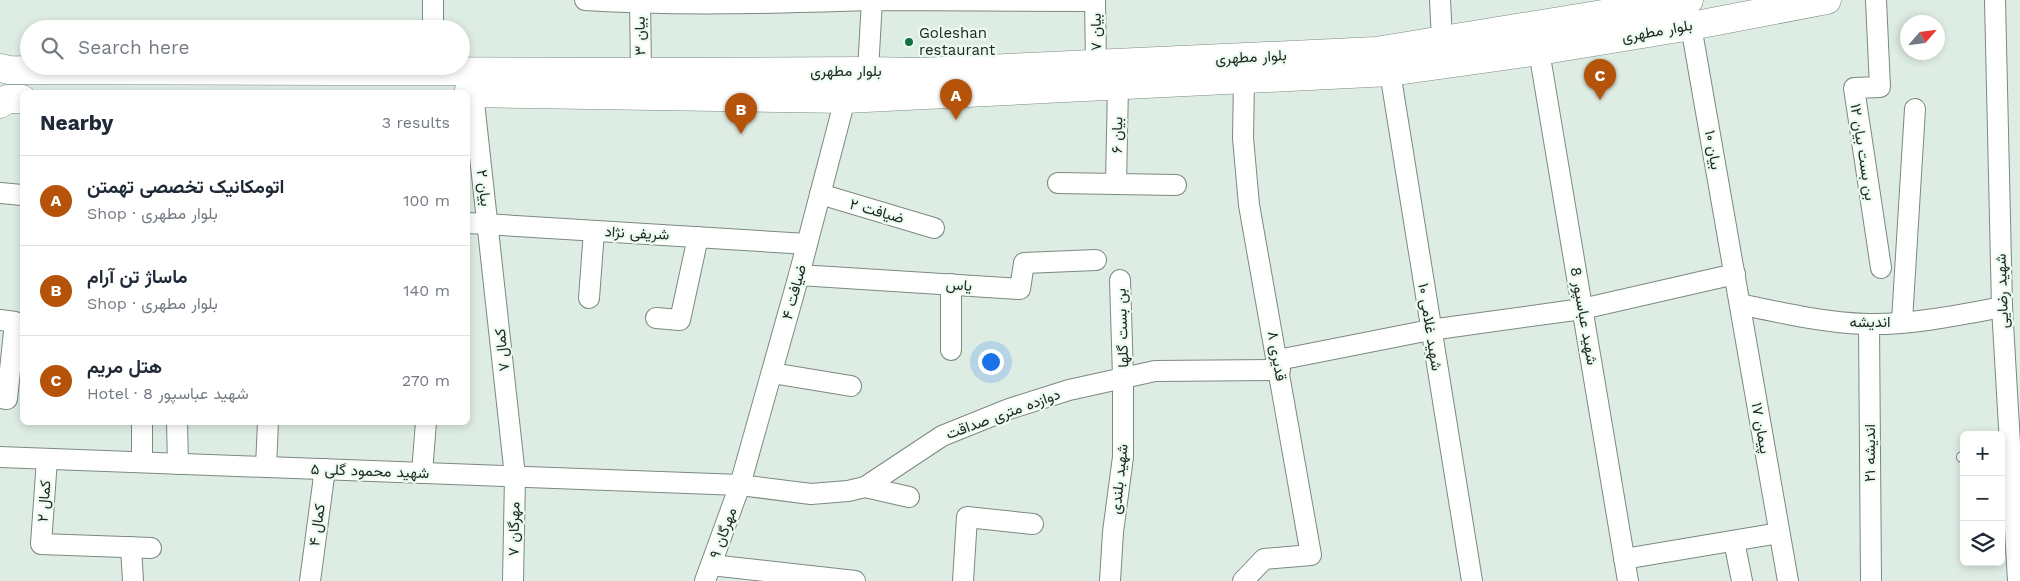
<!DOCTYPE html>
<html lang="en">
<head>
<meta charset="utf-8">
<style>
	:root { --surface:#fff; --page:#f2f2f3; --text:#1f2937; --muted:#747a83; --line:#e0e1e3; --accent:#b45309 }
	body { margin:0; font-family:"Work Sans",Vazirmatn,sans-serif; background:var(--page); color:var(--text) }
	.controls { position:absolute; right:15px; bottom:15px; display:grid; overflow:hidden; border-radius:8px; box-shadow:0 2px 8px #0003 }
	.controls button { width:45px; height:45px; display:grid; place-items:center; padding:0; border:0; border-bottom:1px solid var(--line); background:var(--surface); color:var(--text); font:25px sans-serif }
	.compass { position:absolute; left:1900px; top:15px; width:45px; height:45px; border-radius:50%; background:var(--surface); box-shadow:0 2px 8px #0003; rotate:62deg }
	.you { position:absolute; left:990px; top:361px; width:18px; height:18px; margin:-12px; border:4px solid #fff; border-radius:50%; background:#1a73e8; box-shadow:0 0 0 8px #1a73e833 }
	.badge { display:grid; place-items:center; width:32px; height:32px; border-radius:50%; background:var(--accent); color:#fff; font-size:16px; font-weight:700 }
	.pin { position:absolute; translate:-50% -41px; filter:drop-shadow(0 1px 2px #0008) }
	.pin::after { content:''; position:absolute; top:26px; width:18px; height:15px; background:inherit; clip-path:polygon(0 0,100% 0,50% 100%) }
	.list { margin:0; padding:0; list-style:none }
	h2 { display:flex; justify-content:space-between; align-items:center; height:65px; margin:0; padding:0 20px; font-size:21px }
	h2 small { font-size:16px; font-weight:400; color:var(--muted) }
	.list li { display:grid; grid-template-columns:32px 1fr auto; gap:15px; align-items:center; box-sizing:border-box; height:90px; padding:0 20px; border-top:1px solid var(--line) }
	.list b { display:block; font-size:19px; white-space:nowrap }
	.list p { margin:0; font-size:16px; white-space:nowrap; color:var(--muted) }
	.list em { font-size:16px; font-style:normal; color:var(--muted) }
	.icon { flex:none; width:28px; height:28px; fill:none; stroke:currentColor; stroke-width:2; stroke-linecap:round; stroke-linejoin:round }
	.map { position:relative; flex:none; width:2020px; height:581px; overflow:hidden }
	.search { position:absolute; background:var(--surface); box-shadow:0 2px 8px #0003; left:20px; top:20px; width:450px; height:55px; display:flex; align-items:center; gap:12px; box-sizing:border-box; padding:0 18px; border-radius:28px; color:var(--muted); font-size:19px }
	.panel { position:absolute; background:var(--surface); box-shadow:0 2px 8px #0003; left:20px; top:90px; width:450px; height:335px; border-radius:8px }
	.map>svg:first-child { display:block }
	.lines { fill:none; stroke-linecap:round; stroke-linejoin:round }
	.service-casing { stroke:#7b8980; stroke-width:12 }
	.minor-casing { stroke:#7b8980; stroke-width:22 }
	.secondary-casing { stroke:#7b8980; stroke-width:29 }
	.service { stroke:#fff; stroke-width:10 }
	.minor { stroke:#fff; stroke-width:20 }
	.secondary { stroke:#fff; stroke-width:28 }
	.poi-dot { fill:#147044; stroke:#ecfbf0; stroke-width:2 }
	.labels { text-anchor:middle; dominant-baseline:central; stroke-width:4.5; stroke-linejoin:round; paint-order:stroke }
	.street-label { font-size:15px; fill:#212723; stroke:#ecfbf0 }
	.poi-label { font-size:15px; fill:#212723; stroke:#ecfbf0; text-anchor:start }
</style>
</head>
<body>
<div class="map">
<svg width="2020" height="581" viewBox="0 0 2020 581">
	<rect width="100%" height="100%" fill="#deede3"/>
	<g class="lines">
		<defs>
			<path id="service" d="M1962 457H1964"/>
			<g id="minor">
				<path d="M433 0V29"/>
				<path d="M585 0C680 6 776 3 870 0 945 0 1020 1 1095 1"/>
				<path d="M640 0 641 72"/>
				<path d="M1095 0 1096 64"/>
				<path d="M1440 0 1442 40"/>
				<path d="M1876 0 1880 87 1854 88 1881 268"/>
				<path d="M1995 0 2002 307 2018 581"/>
				<path d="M1691 26 1788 581"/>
				<path d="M1539 51 1628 581"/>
				<path d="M868 71 872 0"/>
				<path d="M1390 72 1472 581"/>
				<path d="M473 93 515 476 513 581"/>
				<path d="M1058 183 1176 185"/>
				<path d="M1116 184 1118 85"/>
				<path d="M0 193 22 195"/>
				<path d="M820 194 934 228"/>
				<path d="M468 223 807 244"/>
				<path d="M799 275 1020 289 1024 263 1096 260"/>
				<path d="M951 284V350"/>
				<path d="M589 298 594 231"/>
				<path d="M1740 304C1782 313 1825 323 1868 324 1911 325 1960 315 2002 307"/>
				<path d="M656 318 680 320 698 237"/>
				<path d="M0 320 15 322 7 399 0 398"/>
				<path d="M1902 321 1915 109"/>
				<path d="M1869 324 1871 581"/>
				<path d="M1278 360 1430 330 1582 309 1735 274"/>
				<path d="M772 373 851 386"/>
				<path d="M142 422V462"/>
				<path d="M177 422 178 464"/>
				<path d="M0 457 740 485 811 494 848 491 865 487 942 436 1009 409 1069 390 1155 371 1280 370"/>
				<path d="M47 459 41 544 151 548"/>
				<path d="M266 467 268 422"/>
				<path d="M422 473 426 422"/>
				<path d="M865 487 909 497"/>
				<path d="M1734 541 1742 581"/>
				<path d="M131 547 133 581"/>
				<path d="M1624 559 1779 533"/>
				<path d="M711 565 855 581"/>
				<path d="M310 581 325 469"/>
				<path d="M705 581 740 485 799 275 845 99"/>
				<path d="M963 581 967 517 1033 524"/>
				<path d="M1110 581 1113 532 1123 457V377L1120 280"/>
				<path d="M1243 581 1264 559 1311 555 1249 205 1243 138 1244 79"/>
			</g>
			<g id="secondary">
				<path d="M0 68 9 70 641 72 868 71 921 72 1376 51 1689 0"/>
				<path d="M468 93 845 99 1390 72 1539 51 1691 26 1827 0"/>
				<path d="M0 104 7 99H22"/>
			</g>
		</defs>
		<use href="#service" class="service-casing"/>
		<use href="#minor" class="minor-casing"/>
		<use href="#secondary" class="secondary-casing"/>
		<use href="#service" class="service"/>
		<use href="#minor" class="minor"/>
		<use href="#secondary" class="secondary"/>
	</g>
	<circle class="poi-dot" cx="909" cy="42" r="5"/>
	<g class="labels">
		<g class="street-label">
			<text transform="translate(1657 31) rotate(-10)">بلوار مطهری</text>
			<text transform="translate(1096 32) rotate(-91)">بیان ۷</text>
			<text transform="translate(640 36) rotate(-91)">بیان ۳</text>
			<text transform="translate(1251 57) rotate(-3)">بلوار مطهری</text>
			<text x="846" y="71">بلوار مطهری</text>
			<text transform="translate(1117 135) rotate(-89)">بیان ۶</text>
			<text transform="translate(1713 150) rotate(80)">بیان ۱۰</text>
			<text transform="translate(1863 152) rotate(81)">بن بست بیان ۱۲</text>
			<text transform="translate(484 188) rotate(83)">بیان ۲</text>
			<text transform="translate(877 211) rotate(16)">ضیافت ۲</text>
			<text transform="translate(637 233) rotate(3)">شریفی نژاد</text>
			<text transform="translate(959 285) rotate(4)">یاس</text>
			<text transform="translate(2002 291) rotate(-92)">شهید رضایی</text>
			<text transform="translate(794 292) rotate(-75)">ضیافت ۴</text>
			<text transform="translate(1584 316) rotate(80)">شهید عباسپور 8</text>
			<text x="1870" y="322">اندیشه</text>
			<text transform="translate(1430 327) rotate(81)">شهید غلامی ۱۰</text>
			<text transform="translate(1122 328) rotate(-92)">بن بست گلها</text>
			<text transform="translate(502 350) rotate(-96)">کمال ۷</text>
			<text transform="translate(1277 356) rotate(80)">قدیری ۸</text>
			<text transform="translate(1003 414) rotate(-20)">دوازده متری صداقت</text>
			<text transform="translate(1761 428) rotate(80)">پیمان ۱۷</text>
			<text transform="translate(1870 453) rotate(-90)">اندیشه ۲۱</text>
			<text transform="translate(370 471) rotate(2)">شهید محمود گلی ۵</text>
			<text transform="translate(1119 479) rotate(-84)">شهید بلندی</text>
			<text transform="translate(44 501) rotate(-86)">کمال ۲</text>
			<text transform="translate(317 525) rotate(-82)">کمال ۴</text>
			<text transform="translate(514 529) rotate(-89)">مهرگان ۷</text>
			<text transform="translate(723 533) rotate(-70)">مهرگان ۹</text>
		</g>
		<g class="poi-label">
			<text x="919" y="33">Goleshan<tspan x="919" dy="17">restaurant</tspan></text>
		</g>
	</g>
</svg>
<div class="controls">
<button>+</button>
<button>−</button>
<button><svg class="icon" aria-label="layers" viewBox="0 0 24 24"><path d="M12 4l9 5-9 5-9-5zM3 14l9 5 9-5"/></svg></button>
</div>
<svg class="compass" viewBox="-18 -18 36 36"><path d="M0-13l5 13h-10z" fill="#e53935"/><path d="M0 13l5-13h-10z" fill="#747a83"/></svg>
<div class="you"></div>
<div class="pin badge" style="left:956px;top:120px">A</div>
<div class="pin badge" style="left:741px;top:134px">B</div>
<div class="pin badge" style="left:1600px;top:100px">C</div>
<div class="search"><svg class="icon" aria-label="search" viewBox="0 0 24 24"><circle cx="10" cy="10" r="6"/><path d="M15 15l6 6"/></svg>Search here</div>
<section class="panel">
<h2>Nearby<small>3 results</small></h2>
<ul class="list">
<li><span class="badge">A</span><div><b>اتومکانیک تخصصی تهمتن</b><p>Shop · بلوار مطهری</p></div><em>100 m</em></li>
<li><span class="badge">B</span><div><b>ماساژ تن آرام</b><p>Shop · بلوار مطهری</p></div><em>140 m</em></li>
<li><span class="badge">C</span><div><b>هتل مریم</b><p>Hotel · شهید عباسپور 8</p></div><em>270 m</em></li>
</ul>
</section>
</div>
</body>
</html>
